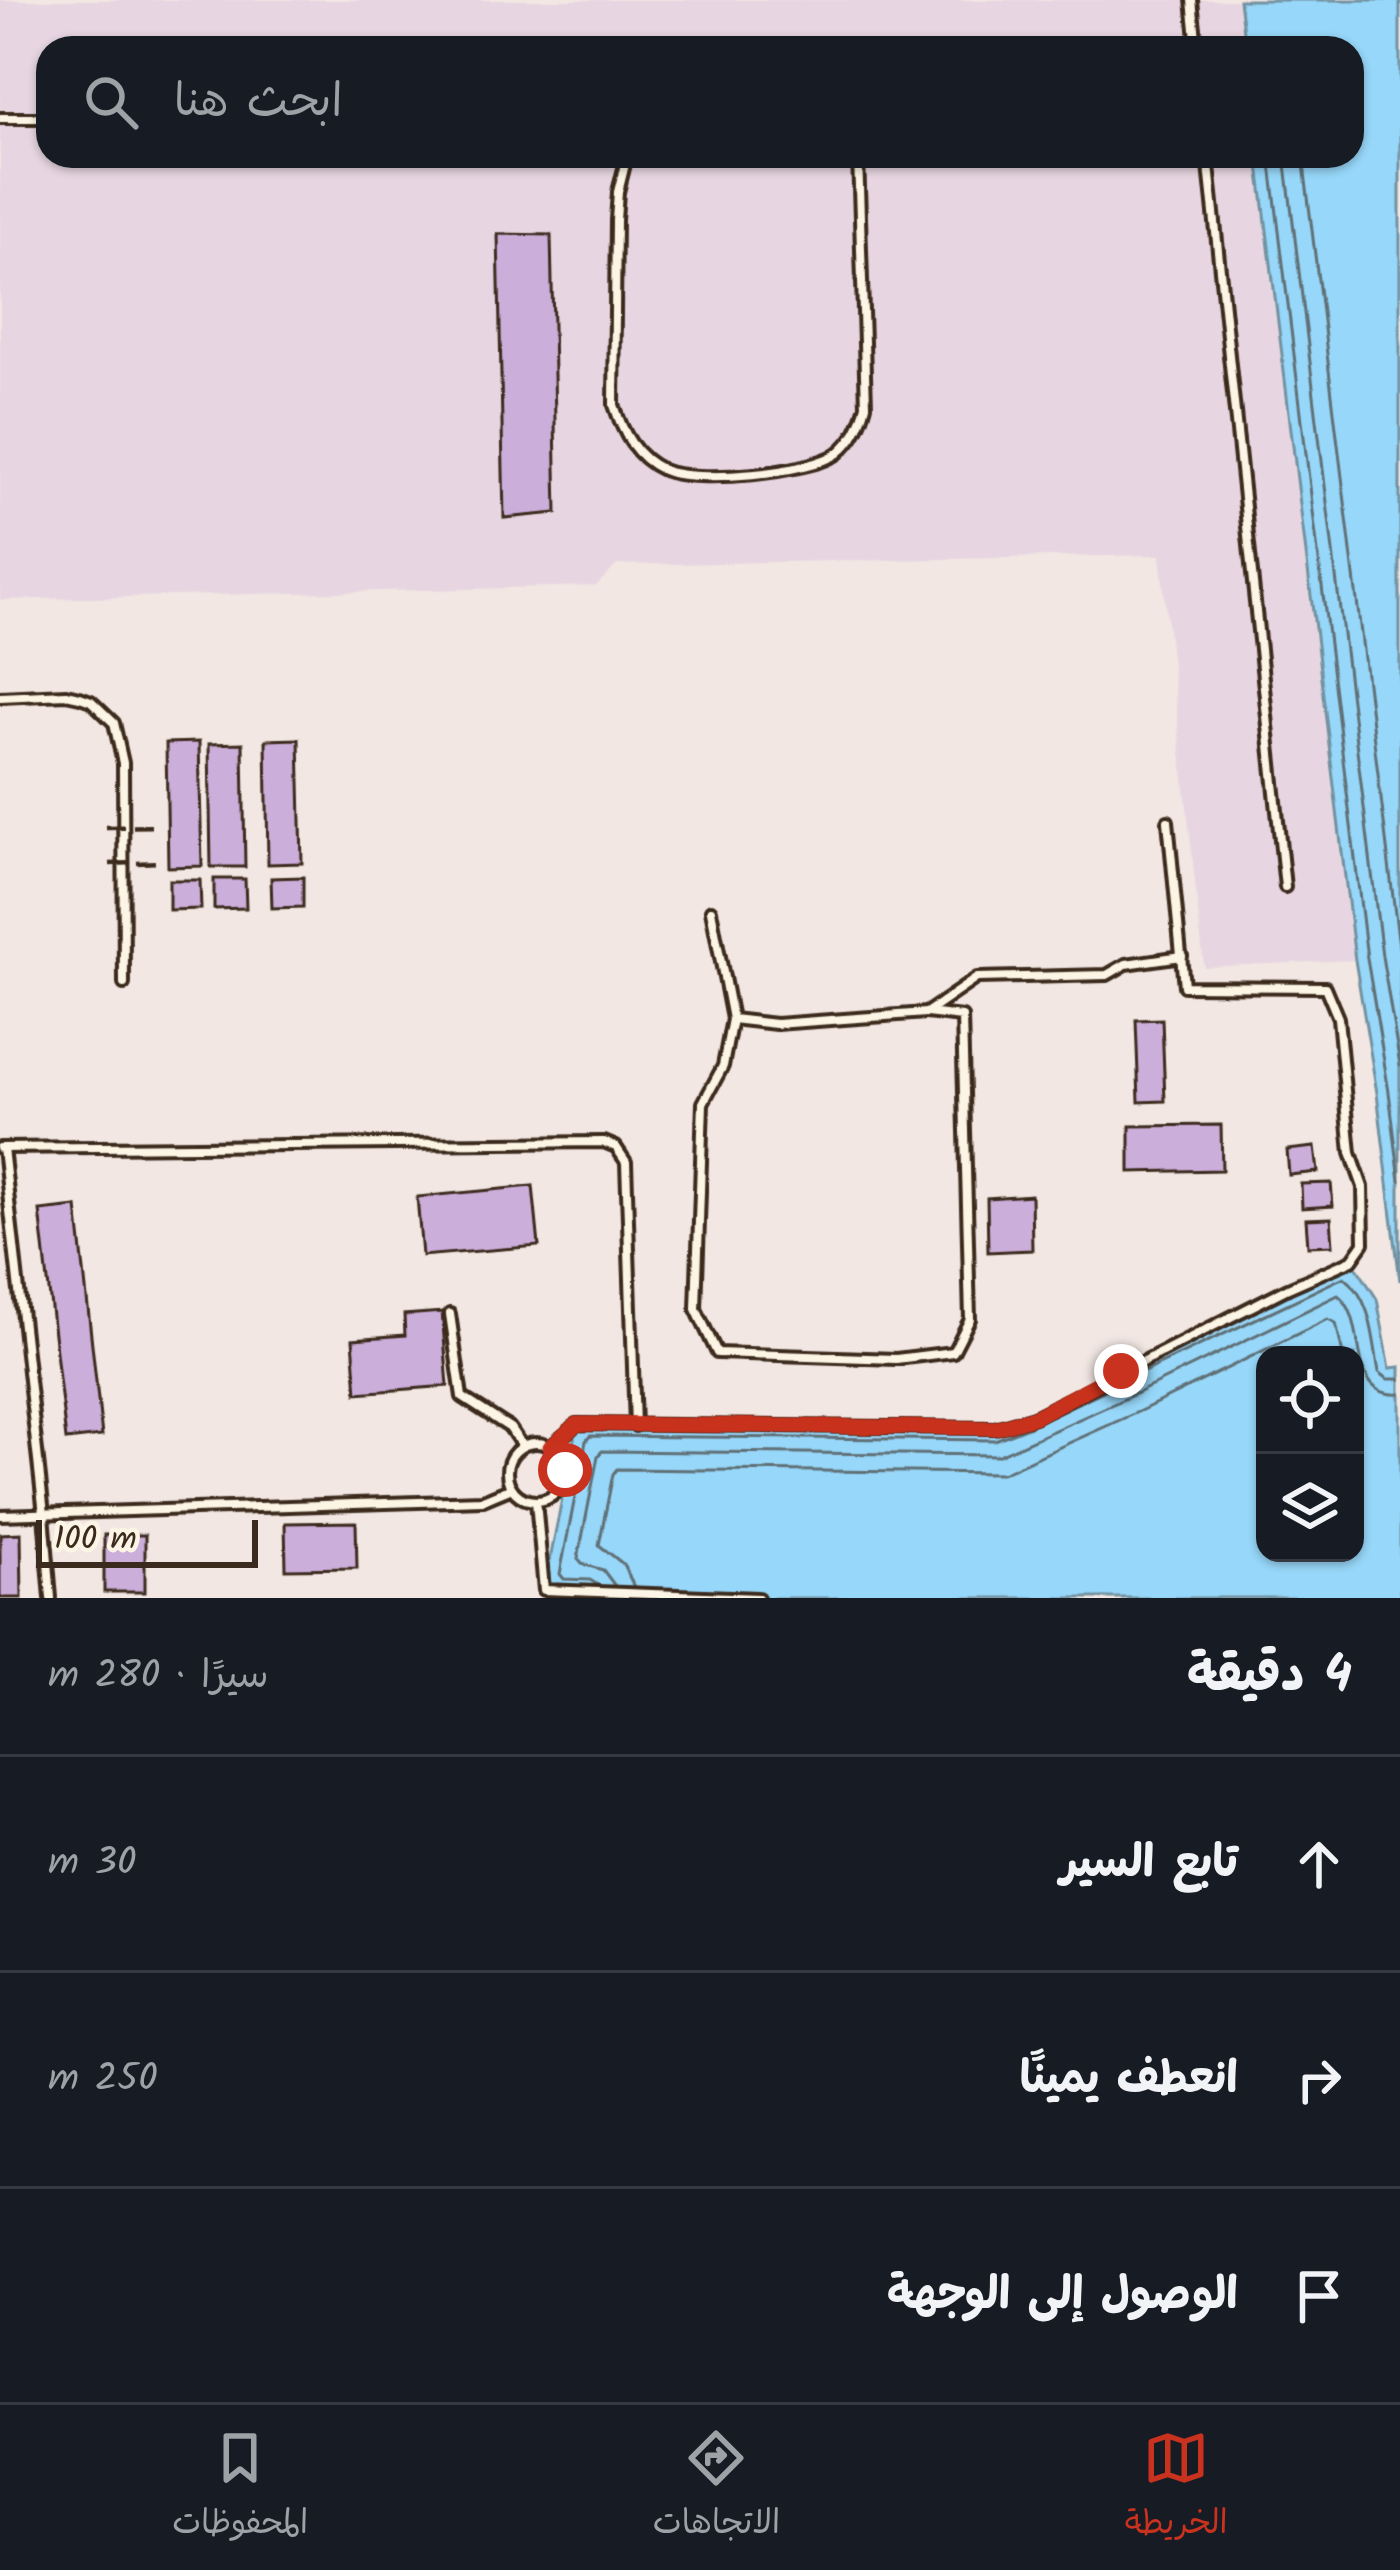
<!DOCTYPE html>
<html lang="ar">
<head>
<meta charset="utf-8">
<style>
	:root { --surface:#171b24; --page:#20242c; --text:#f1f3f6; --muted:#9ea1a6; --line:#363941; --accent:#c8321e }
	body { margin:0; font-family:Kalam,"Playpen Sans Arabic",sans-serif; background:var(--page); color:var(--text); direction:rtl }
	.controls { position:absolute; right:36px; bottom:36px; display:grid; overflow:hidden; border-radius:24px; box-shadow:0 3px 9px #0004 }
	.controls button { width:108px; height:108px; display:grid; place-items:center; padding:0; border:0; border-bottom:3px solid var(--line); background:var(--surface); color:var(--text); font:60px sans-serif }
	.scale { position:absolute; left:36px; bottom:30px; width:222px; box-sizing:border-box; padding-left:12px; border:6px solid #3b2a1e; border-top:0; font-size:33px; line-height:42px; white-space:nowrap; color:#3b2a1e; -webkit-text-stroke:9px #fcf5e5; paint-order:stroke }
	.stop { position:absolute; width:36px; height:36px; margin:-27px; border:9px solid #c8321e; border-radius:50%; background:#fff }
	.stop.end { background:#c8321e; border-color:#fff; box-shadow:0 3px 12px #0008 }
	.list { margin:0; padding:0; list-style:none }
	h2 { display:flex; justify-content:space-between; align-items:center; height:156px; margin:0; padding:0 48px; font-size:51px }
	h2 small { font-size:39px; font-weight:400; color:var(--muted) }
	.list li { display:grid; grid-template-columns:78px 1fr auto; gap:36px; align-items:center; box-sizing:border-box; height:216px; padding:0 48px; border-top:3px solid var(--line) }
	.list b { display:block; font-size:45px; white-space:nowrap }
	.list em { font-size:39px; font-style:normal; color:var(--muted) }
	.icon { flex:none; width:66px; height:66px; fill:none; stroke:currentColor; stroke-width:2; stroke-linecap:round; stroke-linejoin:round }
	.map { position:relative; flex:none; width:1400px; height:1598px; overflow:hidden; direction:ltr }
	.search { position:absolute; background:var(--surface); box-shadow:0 3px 9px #0004; left:36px; right:36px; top:36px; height:132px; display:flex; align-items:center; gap:30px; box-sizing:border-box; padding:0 42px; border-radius:36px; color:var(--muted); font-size:45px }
	.sheet { height:804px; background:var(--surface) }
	nav { display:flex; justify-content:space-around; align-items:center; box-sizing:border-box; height:168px; border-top:3px solid var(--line); background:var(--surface); font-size:33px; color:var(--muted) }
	nav a { display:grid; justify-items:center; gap:6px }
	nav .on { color:var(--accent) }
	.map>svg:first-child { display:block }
	.built { fill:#e7d6e1 }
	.water { fill:#97d7f9; stroke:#7292a1; stroke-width:3; fill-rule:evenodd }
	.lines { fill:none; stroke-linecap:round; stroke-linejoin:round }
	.shore { stroke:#606f76; stroke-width:3 }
	.building { fill:#ccaedb; stroke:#3b2a1e; stroke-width:3 }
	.lane-casing { stroke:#3b2a1e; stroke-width:16 }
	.lane { stroke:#fcf5e5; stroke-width:8 }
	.rail { stroke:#3b2a1e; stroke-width:4.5; stroke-dasharray:18 9; stroke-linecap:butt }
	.route { stroke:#c8321e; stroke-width:15 }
</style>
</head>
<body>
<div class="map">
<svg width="1400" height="1598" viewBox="0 0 1400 1598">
	<rect width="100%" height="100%" fill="#f2e7e3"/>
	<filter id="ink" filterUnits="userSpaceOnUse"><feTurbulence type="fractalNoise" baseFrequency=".00833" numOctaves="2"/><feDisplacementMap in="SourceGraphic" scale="24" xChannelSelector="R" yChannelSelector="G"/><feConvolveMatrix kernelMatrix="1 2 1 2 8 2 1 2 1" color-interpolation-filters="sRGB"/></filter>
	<g filter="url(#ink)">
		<path class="built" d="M0 0H1239L1245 48H48V156H1258L1355 960 1204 967 1160 555 617 565 596 586 0 600Z"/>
		<g class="water">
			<path d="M1239 0H1400V1281L1377 1093 1355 960 1258 156H1352V48H1245Z"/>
			<path d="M1352 1260 1377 1299 1390 1368 1400 1367V1598H736L544 1590 577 1424 995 1428ZM1265 1355H1355V1553H1265Z"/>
		</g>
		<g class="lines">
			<g class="shore">
				<path d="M1270 156 1367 958 1389 1092 1400 1181"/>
				<path d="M1285 156 1382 956 1400 1065"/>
				<path d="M1303 156 1400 955"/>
				<path d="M1053 1415 1344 1277C1372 1298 1373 1339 1379 1372L1388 1379H1400"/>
				<path d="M598 1585 590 1580 564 1579 560 1574 586 1441 590 1436 995 1440 1032 1425"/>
				<path d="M615 1586 603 1570 582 1564 578 1559 598 1456 602 1451 999 1455 1133 1395 1338 1295C1371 1320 1344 1398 1400 1394"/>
				<path d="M634 1587 623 1564 599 1545 613 1474 617 1469 1002 1473 1140 1411 1328 1319 1336 1323 1343 1355"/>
			</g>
		</g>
		<g class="building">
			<path d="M498 234 551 235 557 513 504 518Z"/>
			<path d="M299 739 302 863 268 864 266 740Z"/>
			<path d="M199 742 202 866 168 867 166 743Z"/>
			<path d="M243 743 245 867H211L209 744Z"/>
			<path d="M303 877V907L272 908 271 878Z"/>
			<path d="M214 879H245L246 908 214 909Z"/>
			<path d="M169 880H200L201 909 169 910Z"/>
			<path d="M1162 1019 1165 1101 1139 1102 1136 1020Z"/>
			<path d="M1221 1125 1222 1170 1130 1172V1126Z"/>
			<path d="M1315 1147 1318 1172 1289 1175 1287 1150Z"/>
			<path d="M1331 1183 1333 1206 1302 1208 1301 1184Z"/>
			<path d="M533 1186 539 1246 422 1256 417 1197Z"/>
			<path d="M1031 1195 1032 1250 988 1252 987 1198Z"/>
			<path d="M77 1207 102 1436 66 1440 40 1211Z"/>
			<path d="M1331 1218 1333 1245 1308 1246 1306 1219Z"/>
			<path d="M442 1312 448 1386 357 1393 353 1339 405 1335 404 1315Z"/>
			<path d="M356 1522 357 1568 286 1569 285 1523Z"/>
			<path d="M21 1533 22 1598H0V1534Z"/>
			<rect x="104" y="1535" width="41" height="57"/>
		</g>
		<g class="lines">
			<defs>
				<g id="lane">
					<path d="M1192 0 1197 48"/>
					<path d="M0 118H48"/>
					<path d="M627 156 618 192 616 220 614 405C623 433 635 457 663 470 695 484 811 473 838 453 854 440 861 424 866 405L858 156"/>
					<path d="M1208 156 1285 887"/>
					<path d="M0 697 66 694 80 697 91 701 114 723 123 763 124 984"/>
					<path d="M711 910 732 1019 776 1024 926 1013 977 978 1107 975 1126 964 1182 956"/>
					<path d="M732 1019 723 1066 703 1103 696 1309 717 1353 896 1359 953 1352 970 1319 962 1017 926 1013"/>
					<path d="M0 1148 604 1142 616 1147 626 1162 635 1426"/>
					<path d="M3 1148 44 1514 51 1598"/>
					<path d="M450 1314 462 1397 510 1428 522 1446"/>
					<circle cx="536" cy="1472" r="29"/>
					<path d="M550 1447 577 1424 995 1428 1034 1417 1288 1288 1352 1260 1364 1243 1363 1187 1351 1153 1338 1018 1325 987 1184 986 1168 821"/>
					<path d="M536 1501 544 1590 758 1598"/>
					<path d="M0 1515 483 1500 512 1488"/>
				</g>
			</defs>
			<use href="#lane" class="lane-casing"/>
			<use href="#lane" class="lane"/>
			<g class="rail">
				<path d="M106 827 160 826"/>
				<path d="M110 864 163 862"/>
			</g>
		</g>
	</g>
	<g class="lines" filter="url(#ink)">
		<path class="route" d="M565 1470 558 1453 550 1447 577 1424 995 1428 1034 1417 1121 1371"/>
	</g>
</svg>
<div class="controls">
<button><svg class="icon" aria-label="locate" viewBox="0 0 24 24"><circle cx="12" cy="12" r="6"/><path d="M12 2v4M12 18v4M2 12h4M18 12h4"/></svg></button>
<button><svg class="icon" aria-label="layers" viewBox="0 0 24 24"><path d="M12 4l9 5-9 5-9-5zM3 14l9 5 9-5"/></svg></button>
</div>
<div class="scale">100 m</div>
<div class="stop" style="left:565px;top:1470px"></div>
<div class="stop end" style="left:1121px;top:1371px"></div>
<div class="search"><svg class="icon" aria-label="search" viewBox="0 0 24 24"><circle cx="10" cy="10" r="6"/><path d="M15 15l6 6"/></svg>ابحث هنا</div>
</div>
<section class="sheet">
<h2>4 دقيقة<small>سيرًا · 280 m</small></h2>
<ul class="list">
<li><svg class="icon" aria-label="ahead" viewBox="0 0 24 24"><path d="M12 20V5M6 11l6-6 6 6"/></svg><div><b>تابع السير</b></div><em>30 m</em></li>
<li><svg class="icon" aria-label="right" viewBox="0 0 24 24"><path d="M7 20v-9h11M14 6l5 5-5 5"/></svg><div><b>انعطف يمينًا</b></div><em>250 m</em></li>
<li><svg class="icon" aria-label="arrive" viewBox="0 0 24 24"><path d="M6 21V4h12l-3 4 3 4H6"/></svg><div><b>الوصول إلى الوجهة</b></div></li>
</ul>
</section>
<nav>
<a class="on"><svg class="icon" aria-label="map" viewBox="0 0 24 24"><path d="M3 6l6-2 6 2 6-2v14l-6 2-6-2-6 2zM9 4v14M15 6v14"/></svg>الخريطة</a>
<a><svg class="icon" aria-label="directions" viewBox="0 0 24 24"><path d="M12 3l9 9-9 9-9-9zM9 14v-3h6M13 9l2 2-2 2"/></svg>الاتجاهات</a>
<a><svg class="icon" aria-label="saved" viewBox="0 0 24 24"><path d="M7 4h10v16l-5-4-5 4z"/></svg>المحفوظات</a>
</nav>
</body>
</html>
